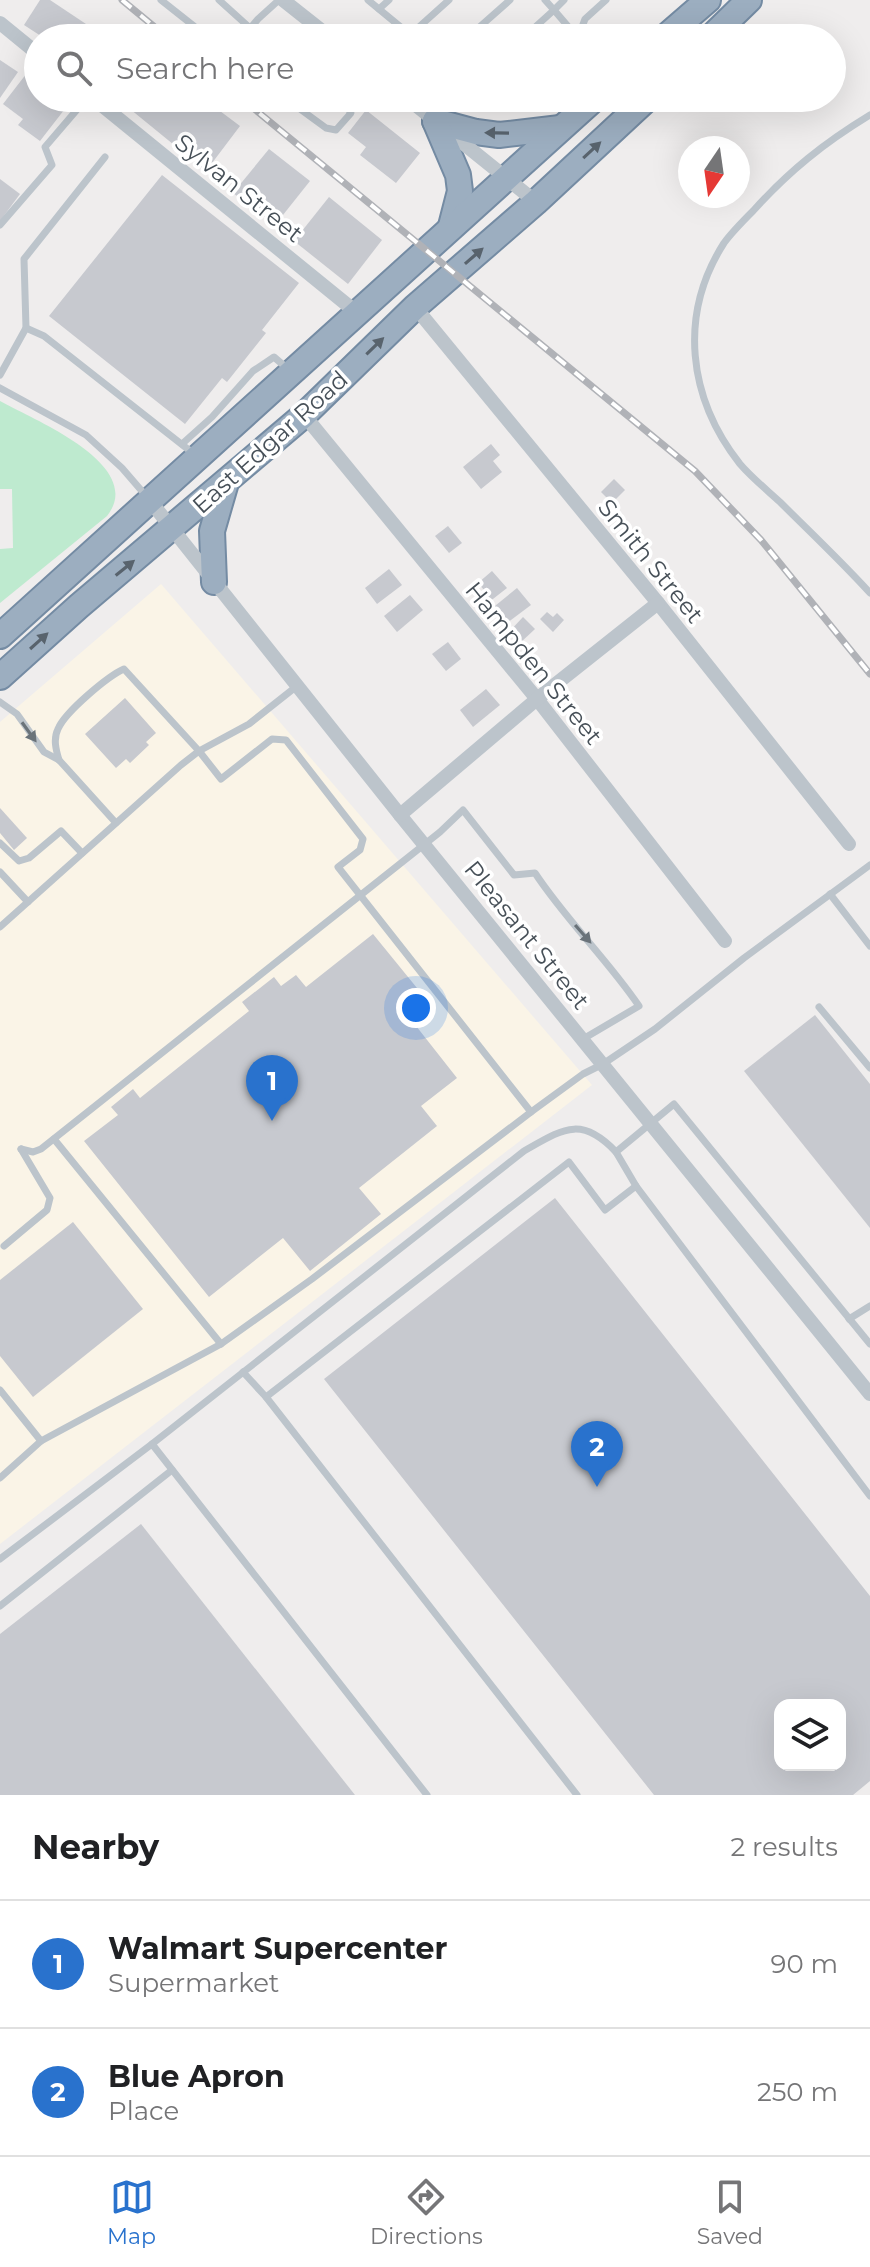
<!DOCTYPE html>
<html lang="en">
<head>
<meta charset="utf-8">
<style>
	:root { --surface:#fff; --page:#f2f2f2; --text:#202124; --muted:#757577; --line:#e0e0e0; --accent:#2972cd }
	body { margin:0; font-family:Montserrat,sans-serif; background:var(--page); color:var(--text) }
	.controls { position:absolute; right:24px; bottom:24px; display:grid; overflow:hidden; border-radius:16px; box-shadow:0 8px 32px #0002 }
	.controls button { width:72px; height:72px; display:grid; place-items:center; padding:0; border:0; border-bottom:2px solid var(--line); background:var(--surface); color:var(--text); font:40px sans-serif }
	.compass { position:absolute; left:678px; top:136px; width:72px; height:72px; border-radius:50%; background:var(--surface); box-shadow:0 8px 32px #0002; rotate:193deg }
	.you { position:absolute; left:416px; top:1008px; width:28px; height:28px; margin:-20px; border:6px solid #fff; border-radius:50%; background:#1a73e8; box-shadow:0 0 0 12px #1a73e833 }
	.badge { display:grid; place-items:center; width:52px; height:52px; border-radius:50%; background:var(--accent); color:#fff; font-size:26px; font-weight:700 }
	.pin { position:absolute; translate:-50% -66px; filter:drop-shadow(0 2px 4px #0008) }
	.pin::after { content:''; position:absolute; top:42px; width:28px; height:24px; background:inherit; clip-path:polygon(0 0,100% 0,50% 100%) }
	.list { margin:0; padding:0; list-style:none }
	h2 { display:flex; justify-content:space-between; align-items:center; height:104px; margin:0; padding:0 32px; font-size:34px }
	h2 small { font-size:26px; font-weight:400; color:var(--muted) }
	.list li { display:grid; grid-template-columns:52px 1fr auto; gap:24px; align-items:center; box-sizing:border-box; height:128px; padding:0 32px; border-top:2px solid var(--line) }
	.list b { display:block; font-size:30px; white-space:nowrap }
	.list p { margin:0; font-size:26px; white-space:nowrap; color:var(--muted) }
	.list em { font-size:26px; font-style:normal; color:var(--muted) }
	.icon { flex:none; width:44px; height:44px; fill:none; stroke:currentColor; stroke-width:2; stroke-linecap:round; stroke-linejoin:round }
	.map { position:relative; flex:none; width:870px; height:1795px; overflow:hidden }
	.search { position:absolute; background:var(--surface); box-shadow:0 8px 32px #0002; left:24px; right:24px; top:24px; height:88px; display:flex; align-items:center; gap:20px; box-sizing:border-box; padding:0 28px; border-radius:44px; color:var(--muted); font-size:30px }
	.sheet { height:360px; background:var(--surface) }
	nav { display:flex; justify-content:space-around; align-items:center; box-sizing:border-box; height:112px; border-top:2px solid var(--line); background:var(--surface); font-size:22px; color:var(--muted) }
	nav a { display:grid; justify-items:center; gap:4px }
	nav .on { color:var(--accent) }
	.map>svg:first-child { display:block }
	.commercial { fill:#faf4e7 }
	.green { fill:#beeacf }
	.building { fill:#c7c9cf; fill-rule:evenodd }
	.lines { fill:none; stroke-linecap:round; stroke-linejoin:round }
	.trunk-casing { stroke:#748ba3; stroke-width:28 }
	.service { stroke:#bcc4cb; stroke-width:7 }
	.minor { stroke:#bcc4cb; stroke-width:14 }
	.trunk { stroke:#9caec0; stroke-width:24 }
	.rail-casing { stroke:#b0b2b7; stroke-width:7 }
	.rail { stroke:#fff; stroke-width:4; stroke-dasharray:12; stroke-linecap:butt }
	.oneway { fill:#58636d }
	.oneway2 { fill:#6a737a }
	.labels { text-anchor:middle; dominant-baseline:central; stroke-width:7; stroke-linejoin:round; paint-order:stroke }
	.street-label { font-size:24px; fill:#475058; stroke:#fff }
</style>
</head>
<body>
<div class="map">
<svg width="870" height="1795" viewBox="0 0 870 1795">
	<rect width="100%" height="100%" fill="#efeded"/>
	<path class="commercial" d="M161 584 592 1085 0 1544V722Z"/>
	<path class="green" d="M0 401C34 420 147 465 107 516L0 603V549L13 548 12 489H0Z"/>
	<g class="building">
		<path d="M40 0H50L98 32 94 38H44L24 25Z"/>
		<path d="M0 60 18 72 0 98Z"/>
		<path d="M30 69 38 76V98H67L71 101 40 141 18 125 23 119 3 104Z"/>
		<path d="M138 98H209L214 102 212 105 240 126 206 171 130 109Z"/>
		<path d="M366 110 420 153 396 183 360 155 366 147 348 133Z"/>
		<path d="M269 149 310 181 275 225 233 193Z"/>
		<path d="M162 175 299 283 262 330 266 333 227 382 222 378 185 424 49 316Z"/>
		<path d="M0 179 20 194 0 221Z"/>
		<path d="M329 197 382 240 348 284 294 241Z"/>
		<path d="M491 444 500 455 493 461 502 472 481 489 463 467Z"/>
		<path d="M614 479 625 490 612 503 601 492Z"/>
		<path d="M448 526 462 543 449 553 435 536Z"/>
		<path d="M389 569 402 585 377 604 365 588Z"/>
		<path d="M492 571 507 588 484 606 476 596 484 590 478 583Z"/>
		<path d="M517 588 531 605 503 626 490 610Z"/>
		<path d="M410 595 423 610 397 632 384 616Z"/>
		<path d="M547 612 553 617 557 613 564 620 553 632 540 619Z"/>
		<path d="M523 617 535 629 519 644 508 633Z"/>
		<path d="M448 642 461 659 446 671 432 654Z"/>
		<path d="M486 689 500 705 473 727 460 710Z"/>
		<path d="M125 698 156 733 146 742 149 745 130 763 126 759 116 768 85 734Z"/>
		<path d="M0 808 27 838 14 850 0 833Z"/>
		<path d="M373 934 417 988 398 1003 457 1078 421 1106 437 1126 359 1188 381 1214 310 1271 283 1238 209 1297 84 1141 118 1115 111 1107 133 1089 140 1098 249 1011 242 1002 274 977 281 986 296 975 306 987Z"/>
		<path d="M815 1015 870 1084V1228L744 1071Z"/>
		<path d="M555 1198 870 1596V1781L853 1795H654L324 1379ZM780 1705H840V1765H780Z"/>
		<path d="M73 1222 143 1309 33 1397 0 1356V1280Z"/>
		<path d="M141 1524 355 1795H0V1634Z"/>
	</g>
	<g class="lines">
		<defs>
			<g id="trunk">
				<path d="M664 38 708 0"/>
				<path d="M710 38 749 0"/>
				<path d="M435 121 476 132 499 135 560 128"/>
				<path d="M435 121 458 175 460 191 451 226"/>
				<path d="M214 582 212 531 225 486"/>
				<path d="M0 636 595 98"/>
				<path d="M0 677 79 606 304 415 415 307 536 202 648 98"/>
			</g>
		</defs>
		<use href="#trunk" class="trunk-casing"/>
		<g class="service">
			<path d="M161 0 209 38"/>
			<path d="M219 0 250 28"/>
			<path d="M368 0 414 38"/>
			<path d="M545 0 554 10 564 0"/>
			<path d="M379 9 389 0"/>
			<path d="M410 35 449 0"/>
			<path d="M242 38 258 19 279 0"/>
			<path d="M467 38 510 0"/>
			<path d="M523 38 554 10 578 38 585 19 606 0"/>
			<path d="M285 98 326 128 336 130 351 113 340 98"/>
			<path d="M488 98 503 101 519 98"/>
			<path d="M870 115C824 143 789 171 753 211 743 221 732 232 724 243 678 315 688 398 740 464 752 478 767 490 780 502 810 532 841 561 870 593"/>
			<path d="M0 225 52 165 45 147 87 98"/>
			<path d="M26 328 44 336 194 454"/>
			<path d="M0 375 26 328 24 259 105 157"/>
			<path d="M0 388 86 435 122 468 147 497"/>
			<path d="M182 444 212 417 253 371 274 357 289 370"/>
			<path d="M0 702 17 714 44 752 59 760 116 823"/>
			<path d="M59 760C56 750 53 739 58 729 65 712 108 676 124 669L199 751 221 779 272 739 286 740 363 839 360 850 338 867 531 1112 583 1074 603 1064 655 1029 744 958 870 865"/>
			<path d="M0 843 19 861 29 858 61 831 82 853"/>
			<path d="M0 872 28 902"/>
			<path d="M830 894 870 946"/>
			<path d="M0 927 181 765 199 751 249 724 297 686"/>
			<path d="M819 1007 870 1068"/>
			<path d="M54 1139 221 1344"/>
			<path d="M21 1149 33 1152 41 1149 440 832 463 810 514 875 535 873C566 920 607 959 639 1006L583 1039"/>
			<path d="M636 1186 616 1152 674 1104 870 1344"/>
			<path d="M4 1246 47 1210 50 1198 21 1149"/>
			<path d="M849 1319 870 1306"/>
			<path d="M243 1372 266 1397"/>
			<path d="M0 1390 41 1441"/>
			<path d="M152 1444 524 1151C563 1129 581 1115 616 1152"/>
			<path d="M0 1478 41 1441 221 1344 312 1279 531 1112"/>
			<path d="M0 1559 152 1444 427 1795"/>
			<path d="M0 1606 172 1470"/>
			<path d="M577 1795 266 1397 569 1162 605 1210 636 1186 870 1496"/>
		</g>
		<g class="minor">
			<path d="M283 0 331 38"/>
			<path d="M0 23 38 54"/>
			<path d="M93 98 356 312"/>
			<path d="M407 98 536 202"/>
			<path d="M415 307 658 603 849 844"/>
			<path d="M304 415 537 699 725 941"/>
			<path d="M151 502 400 815 870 1394"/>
			<path d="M400 815 537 699 658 603"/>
		</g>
		<use href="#trunk" class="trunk"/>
		<defs>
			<g id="rail">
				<path d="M122 0 168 38"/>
				<path d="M241 98 695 471 761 540 870 674"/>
			</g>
		</defs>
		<use href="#rail" class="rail-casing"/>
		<use href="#rail" class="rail"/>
	</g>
	<defs><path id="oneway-solid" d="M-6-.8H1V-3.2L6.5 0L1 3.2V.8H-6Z" transform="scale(2)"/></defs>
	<g class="oneway">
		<use href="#oneway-solid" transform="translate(497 133) rotate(-179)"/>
		<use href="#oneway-solid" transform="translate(592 150) rotate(-43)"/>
		<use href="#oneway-solid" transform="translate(474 256) rotate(-41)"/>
		<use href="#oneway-solid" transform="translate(375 346) rotate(-44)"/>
		<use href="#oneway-solid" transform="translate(125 568) rotate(-39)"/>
		<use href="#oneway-solid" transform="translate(39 641) rotate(-42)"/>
	</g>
	<g class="oneway2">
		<use href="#oneway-solid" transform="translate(29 732) rotate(54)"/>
		<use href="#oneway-solid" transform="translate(583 934) rotate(49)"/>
	</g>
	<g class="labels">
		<g class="street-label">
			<text transform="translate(239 188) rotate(39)">Sylvan Street</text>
			<text transform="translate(270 442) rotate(-42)">East Edgar Road</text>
			<text transform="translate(651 561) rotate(51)">Smith Street</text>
			<text transform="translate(534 663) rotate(51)">Hampden Street</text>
			<text transform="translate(527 935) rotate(51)">Pleasant Street</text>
		</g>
	</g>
</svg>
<div class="controls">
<button><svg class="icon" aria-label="layers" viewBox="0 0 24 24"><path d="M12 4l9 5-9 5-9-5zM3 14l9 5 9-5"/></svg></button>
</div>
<svg class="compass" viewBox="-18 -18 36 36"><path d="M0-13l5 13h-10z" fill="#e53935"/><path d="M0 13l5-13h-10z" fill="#757577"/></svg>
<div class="you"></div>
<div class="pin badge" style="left:272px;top:1121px">1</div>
<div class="pin badge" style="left:597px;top:1487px">2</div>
<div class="search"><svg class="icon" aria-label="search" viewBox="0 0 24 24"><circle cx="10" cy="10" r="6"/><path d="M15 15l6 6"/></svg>Search here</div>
</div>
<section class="sheet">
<h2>Nearby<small>2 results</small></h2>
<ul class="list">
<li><span class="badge">1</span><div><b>Walmart Supercenter</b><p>Supermarket</p></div><em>90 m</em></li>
<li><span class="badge">2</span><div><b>Blue Apron</b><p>Place</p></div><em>250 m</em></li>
</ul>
</section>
<nav>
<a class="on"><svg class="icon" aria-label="map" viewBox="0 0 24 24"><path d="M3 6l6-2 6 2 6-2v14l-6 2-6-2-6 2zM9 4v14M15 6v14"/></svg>Map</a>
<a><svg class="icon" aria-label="directions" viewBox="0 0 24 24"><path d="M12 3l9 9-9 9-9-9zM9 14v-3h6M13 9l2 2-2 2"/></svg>Directions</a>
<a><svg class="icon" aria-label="saved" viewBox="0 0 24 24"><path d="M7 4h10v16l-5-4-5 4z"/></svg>Saved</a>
</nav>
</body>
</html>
